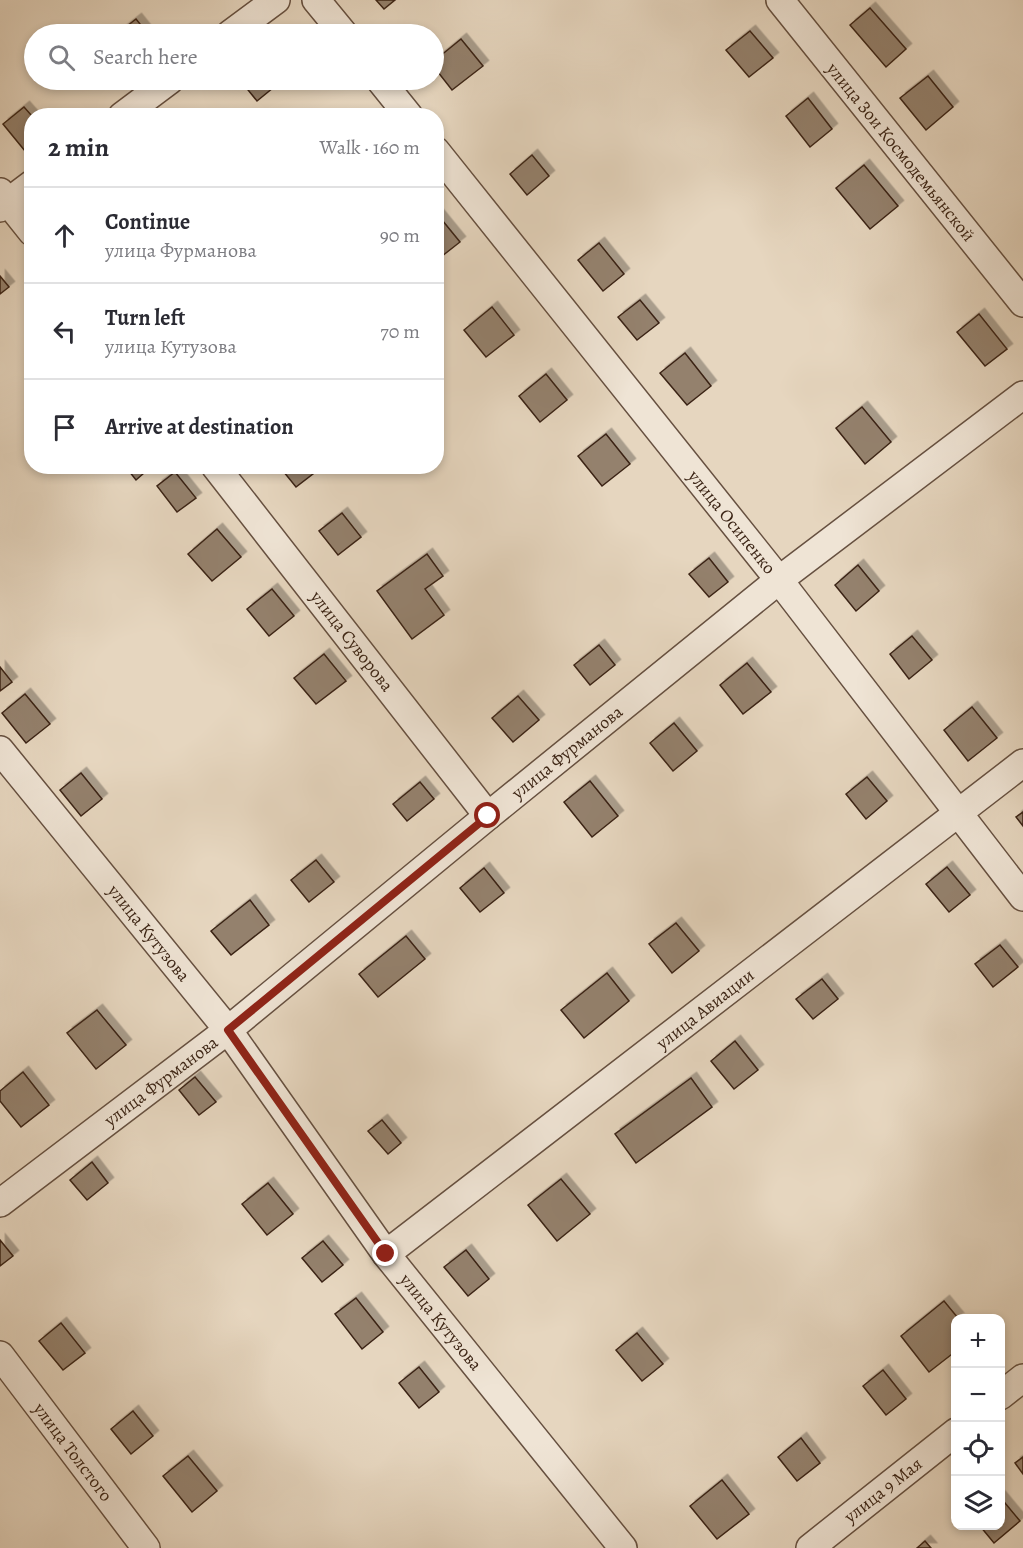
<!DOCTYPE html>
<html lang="en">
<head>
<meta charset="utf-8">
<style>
	:root { --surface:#fff; --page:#f7f7f7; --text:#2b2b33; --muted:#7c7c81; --line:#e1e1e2 }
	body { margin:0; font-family:Alegreya,serif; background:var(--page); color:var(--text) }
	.controls { position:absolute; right:18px; bottom:18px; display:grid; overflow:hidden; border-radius:12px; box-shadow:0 3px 9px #0003 }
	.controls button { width:54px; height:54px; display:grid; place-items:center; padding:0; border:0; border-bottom:2px solid var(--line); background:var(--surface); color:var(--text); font:30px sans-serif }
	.stop { position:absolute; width:18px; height:18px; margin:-14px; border:4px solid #8f2418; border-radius:50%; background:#fff }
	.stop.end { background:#8f2418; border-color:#fff; box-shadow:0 2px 6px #0008 }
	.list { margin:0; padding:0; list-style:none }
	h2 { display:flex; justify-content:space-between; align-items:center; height:78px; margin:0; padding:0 24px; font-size:26px }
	h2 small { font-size:20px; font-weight:400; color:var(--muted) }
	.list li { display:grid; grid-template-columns:39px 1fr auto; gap:18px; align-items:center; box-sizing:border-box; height:96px; padding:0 24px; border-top:2px solid var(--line) }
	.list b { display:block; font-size:22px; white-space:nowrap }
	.list p { margin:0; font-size:20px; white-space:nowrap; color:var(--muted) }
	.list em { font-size:20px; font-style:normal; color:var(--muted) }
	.icon { flex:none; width:33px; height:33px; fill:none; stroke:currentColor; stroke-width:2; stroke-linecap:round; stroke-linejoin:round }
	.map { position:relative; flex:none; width:1023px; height:1548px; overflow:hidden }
	.search { position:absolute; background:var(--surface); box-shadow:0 3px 9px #0003; left:24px; top:24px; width:420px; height:66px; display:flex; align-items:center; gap:15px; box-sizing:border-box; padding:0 21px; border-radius:33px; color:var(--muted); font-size:22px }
	.panel { position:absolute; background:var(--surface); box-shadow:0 3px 9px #0003; left:24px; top:108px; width:420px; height:366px; border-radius:24px }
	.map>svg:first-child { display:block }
	.building { fill:#94816d; stroke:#3b2415; stroke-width:1.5; filter:url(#shadow) }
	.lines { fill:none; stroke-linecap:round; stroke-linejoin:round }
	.street-casing { stroke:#665040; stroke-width:30 }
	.street { stroke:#efe4d5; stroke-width:27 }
	.route { stroke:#8f2418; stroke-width:8 }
	.labels { text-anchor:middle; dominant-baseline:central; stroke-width:4.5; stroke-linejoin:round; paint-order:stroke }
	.street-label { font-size:18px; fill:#3b2415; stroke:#efe4d5 }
</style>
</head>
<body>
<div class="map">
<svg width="1023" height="1548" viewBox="0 0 1023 1548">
	<defs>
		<filter id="shadow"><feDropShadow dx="5.5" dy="-5.5" stdDeviation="0" flood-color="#0004"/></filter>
	</defs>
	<rect width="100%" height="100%" fill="#e6d6bf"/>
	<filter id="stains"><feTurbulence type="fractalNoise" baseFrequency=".00333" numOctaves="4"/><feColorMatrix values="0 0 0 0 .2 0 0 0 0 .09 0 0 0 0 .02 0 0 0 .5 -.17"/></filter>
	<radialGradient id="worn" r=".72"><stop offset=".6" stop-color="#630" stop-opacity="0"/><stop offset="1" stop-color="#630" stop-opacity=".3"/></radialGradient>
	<g class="building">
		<path d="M376 0H395L384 9Z"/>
		<path d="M870 8 906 49 886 67 850 25Z"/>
		<path d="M136 19 148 34H117Z"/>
		<path d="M750 31 773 58 749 77 726 50Z"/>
		<path d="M461 39 483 66 452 90 434 67V61Z"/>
		<path d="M928 76 953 107 926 130 900 98Z"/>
		<path d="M240 80H276L279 83 257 101Z"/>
		<path d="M808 98 832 129 810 147 786 116Z"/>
		<path d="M24 107 32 116V146L25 151 3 124Z"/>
		<path d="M532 155 549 176 527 195 510 174Z"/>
		<path d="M864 165 898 206 870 229 836 188Z"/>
		<path d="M438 215 460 242 437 260 436 216Z"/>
		<path d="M599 243 624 274 603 291 578 260Z"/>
		<path d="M0 276 9 287 0 294Z"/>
		<path d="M640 300 659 323 637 340 618 317Z"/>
		<path d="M492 307 514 335 486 357 464 330Z"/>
		<path d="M979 314 1007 349 985 366 957 332Z"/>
		<path d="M685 353 711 386 687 405 660 373Z"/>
		<path d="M546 374 567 400 540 422 519 396Z"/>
		<path d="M862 407 891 442 865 464 836 428Z"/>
		<path d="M606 434 630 464 602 486 578 456Z"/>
		<path d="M125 466H152L136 480Z"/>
		<path d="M279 466H315L318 470 296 487Z"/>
		<path d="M175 472 196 498 177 512 157 486Z"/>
		<path d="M342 513 361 537 338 555 319 531Z"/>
		<path d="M217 529 241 557 212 581 188 554Z"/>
		<path d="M427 554 443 576 425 589 444 615 412 639 377 591Z"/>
		<path d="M709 558 728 582 709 597 689 574Z"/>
		<path d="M858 565 879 591 856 611 835 585Z"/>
		<path d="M272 589 294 616 269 636 247 609Z"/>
		<path d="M912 636 932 660 909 679 890 654Z"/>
		<path d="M599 645 615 665 590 685 574 665Z"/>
		<path d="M324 654 346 681 316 704 294 678Z"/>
		<path d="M747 663 771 692 743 714 720 685Z"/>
		<path d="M0 667 12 682 0 691Z"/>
		<path d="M25 694 50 724 26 743 2 713Z"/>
		<path d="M518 696 539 720 513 742 492 718Z"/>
		<path d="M972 707 997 738 968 761 944 730Z"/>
		<path d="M674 723 697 751 673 771 650 743Z"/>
		<path d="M81 773 102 799 81 816 60 790Z"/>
		<path d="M867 777 887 801 866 819 846 794Z"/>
		<path d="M590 781 618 816 592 837 564 802Z"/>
		<path d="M420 782 434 799 407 821 393 804Z"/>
		<path d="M1023 812V826L1016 817Z"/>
		<path d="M316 860 334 882 309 902 291 880Z"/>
		<path d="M947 867 970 895 949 912 926 884Z"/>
		<path d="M484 868 504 893 480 912 460 888Z"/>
		<path d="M250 900 269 925 231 955 211 931Z"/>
		<path d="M676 923 699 951 672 973 649 944Z"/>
		<path d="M406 936 425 959 378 997 359 974Z"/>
		<path d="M1000 945 1018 967 993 987 975 964Z"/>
		<path d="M607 973 629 1001 584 1038 561 1010Z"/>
		<path d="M822 979 838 999 813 1019 796 999Z"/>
		<path d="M97 1010 126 1045 96 1069 67 1033Z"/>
		<path d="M735 1041 758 1070 734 1089 711 1061Z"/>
		<path d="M23 1072 49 1105 21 1127 0 1101V1091Z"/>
		<path d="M195 1077 216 1102 199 1115 179 1090Z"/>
		<path d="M691 1078 712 1107 636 1163 615 1134Z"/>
		<path d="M382 1120 401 1143 388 1154 368 1131Z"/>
		<path d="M92 1162 108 1183 87 1200 70 1180Z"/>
		<path d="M561 1179 590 1214 557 1241 528 1205Z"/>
		<path d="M268 1183 293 1214 267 1235 242 1204Z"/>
		<path d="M0 1240 13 1256 0 1266Z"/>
		<path d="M323 1241 343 1265 322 1282 302 1258Z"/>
		<path d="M466 1250 489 1279 468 1296 444 1267Z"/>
		<path d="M356 1298 383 1332 362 1349 335 1314Z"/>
		<path d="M944 1301 958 1318H956V1351L929 1372 901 1336Z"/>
		<path d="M61 1323 85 1353 63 1370 39 1341Z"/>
		<path d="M637 1333 663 1364 642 1381 616 1350Z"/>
		<path d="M419 1367 439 1392 419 1408 399 1383Z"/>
		<path d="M883 1370 906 1399 886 1415 863 1386Z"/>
		<path d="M133 1411 153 1436 131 1454 111 1429Z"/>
		<path d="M801 1438 820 1463 797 1481 778 1457Z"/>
		<path d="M188 1456 217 1491 192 1512 163 1476Z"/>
		<path d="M1023 1457V1474L1015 1463Z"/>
		<path d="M722 1480 749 1514 717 1539 690 1506Z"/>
		<path d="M1000 1497 1020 1521 994 1543 980 1526H1000Z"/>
		<path d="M925 1541 931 1548H917Z"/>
	</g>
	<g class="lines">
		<defs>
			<g id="street">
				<path d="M316 0 344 34"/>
				<path d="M780 0 1023 303"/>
				<path d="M230 34 276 0"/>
				<path d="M380 80 409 116"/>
				<path d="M122 116 170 80"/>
				<path d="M436 151 779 580 1023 897"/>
				<path d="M0 192 32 232"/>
				<path d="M0 208 32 184"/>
				<path d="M215 466 488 816"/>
				<path d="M0 750 228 1030 386 1254 623 1548"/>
				<path d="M0 1203 228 1030 488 816 779 580 1023 395"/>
				<path d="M386 1254 1023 763"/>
				<path d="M0 1355 146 1548"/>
				<path d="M1000 1396 1023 1378"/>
				<path d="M810 1548 956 1432"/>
			</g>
		</defs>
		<use href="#street" class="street-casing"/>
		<use href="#street" class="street"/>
	</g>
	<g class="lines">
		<path class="route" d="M386 1254 228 1030 488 816"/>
	</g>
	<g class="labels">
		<g class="street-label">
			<text transform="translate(901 152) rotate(51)">улица Зои Космодемьянской</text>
			<text transform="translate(732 522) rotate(51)">улица Осипенко</text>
			<text transform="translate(352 641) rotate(52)">улица Суворова</text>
			<text transform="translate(567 752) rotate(-39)">улица Фурманова</text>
			<text transform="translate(149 933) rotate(51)">улица Кутузова</text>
			<text transform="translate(705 1009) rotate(-38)">улица Авиации</text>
			<text transform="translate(161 1081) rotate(-37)">улица Фурманова</text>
			<text transform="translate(441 1322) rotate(51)">улица Кутузова</text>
			<text transform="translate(73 1452) rotate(53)">улица Толстого</text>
			<text transform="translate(883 1490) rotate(-38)">улица 9 Мая</text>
		</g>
	</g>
	<rect width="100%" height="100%" filter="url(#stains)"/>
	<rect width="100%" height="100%" fill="url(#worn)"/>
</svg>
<div class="controls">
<button>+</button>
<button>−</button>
<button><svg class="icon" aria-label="locate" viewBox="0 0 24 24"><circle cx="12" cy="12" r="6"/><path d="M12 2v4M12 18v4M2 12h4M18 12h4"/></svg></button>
<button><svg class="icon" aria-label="layers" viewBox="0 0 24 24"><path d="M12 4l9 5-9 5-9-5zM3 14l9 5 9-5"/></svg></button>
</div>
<div class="stop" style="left:488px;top:816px"></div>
<div class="stop end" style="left:386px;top:1254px"></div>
<div class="search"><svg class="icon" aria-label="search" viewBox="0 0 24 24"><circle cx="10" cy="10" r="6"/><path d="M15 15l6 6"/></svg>Search here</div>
<section class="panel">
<h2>2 min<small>Walk · 160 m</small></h2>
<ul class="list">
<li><svg class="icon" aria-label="ahead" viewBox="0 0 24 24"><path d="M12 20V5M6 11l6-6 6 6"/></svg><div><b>Continue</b><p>улица Фурманова</p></div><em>90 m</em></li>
<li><svg class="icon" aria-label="left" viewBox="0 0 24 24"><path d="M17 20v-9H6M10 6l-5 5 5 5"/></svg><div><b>Turn left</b><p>улица Кутузова</p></div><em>70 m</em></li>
<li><svg class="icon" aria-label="arrive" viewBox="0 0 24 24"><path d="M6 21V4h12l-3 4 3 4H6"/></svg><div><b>Arrive at destination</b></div></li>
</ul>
</section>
</div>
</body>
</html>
